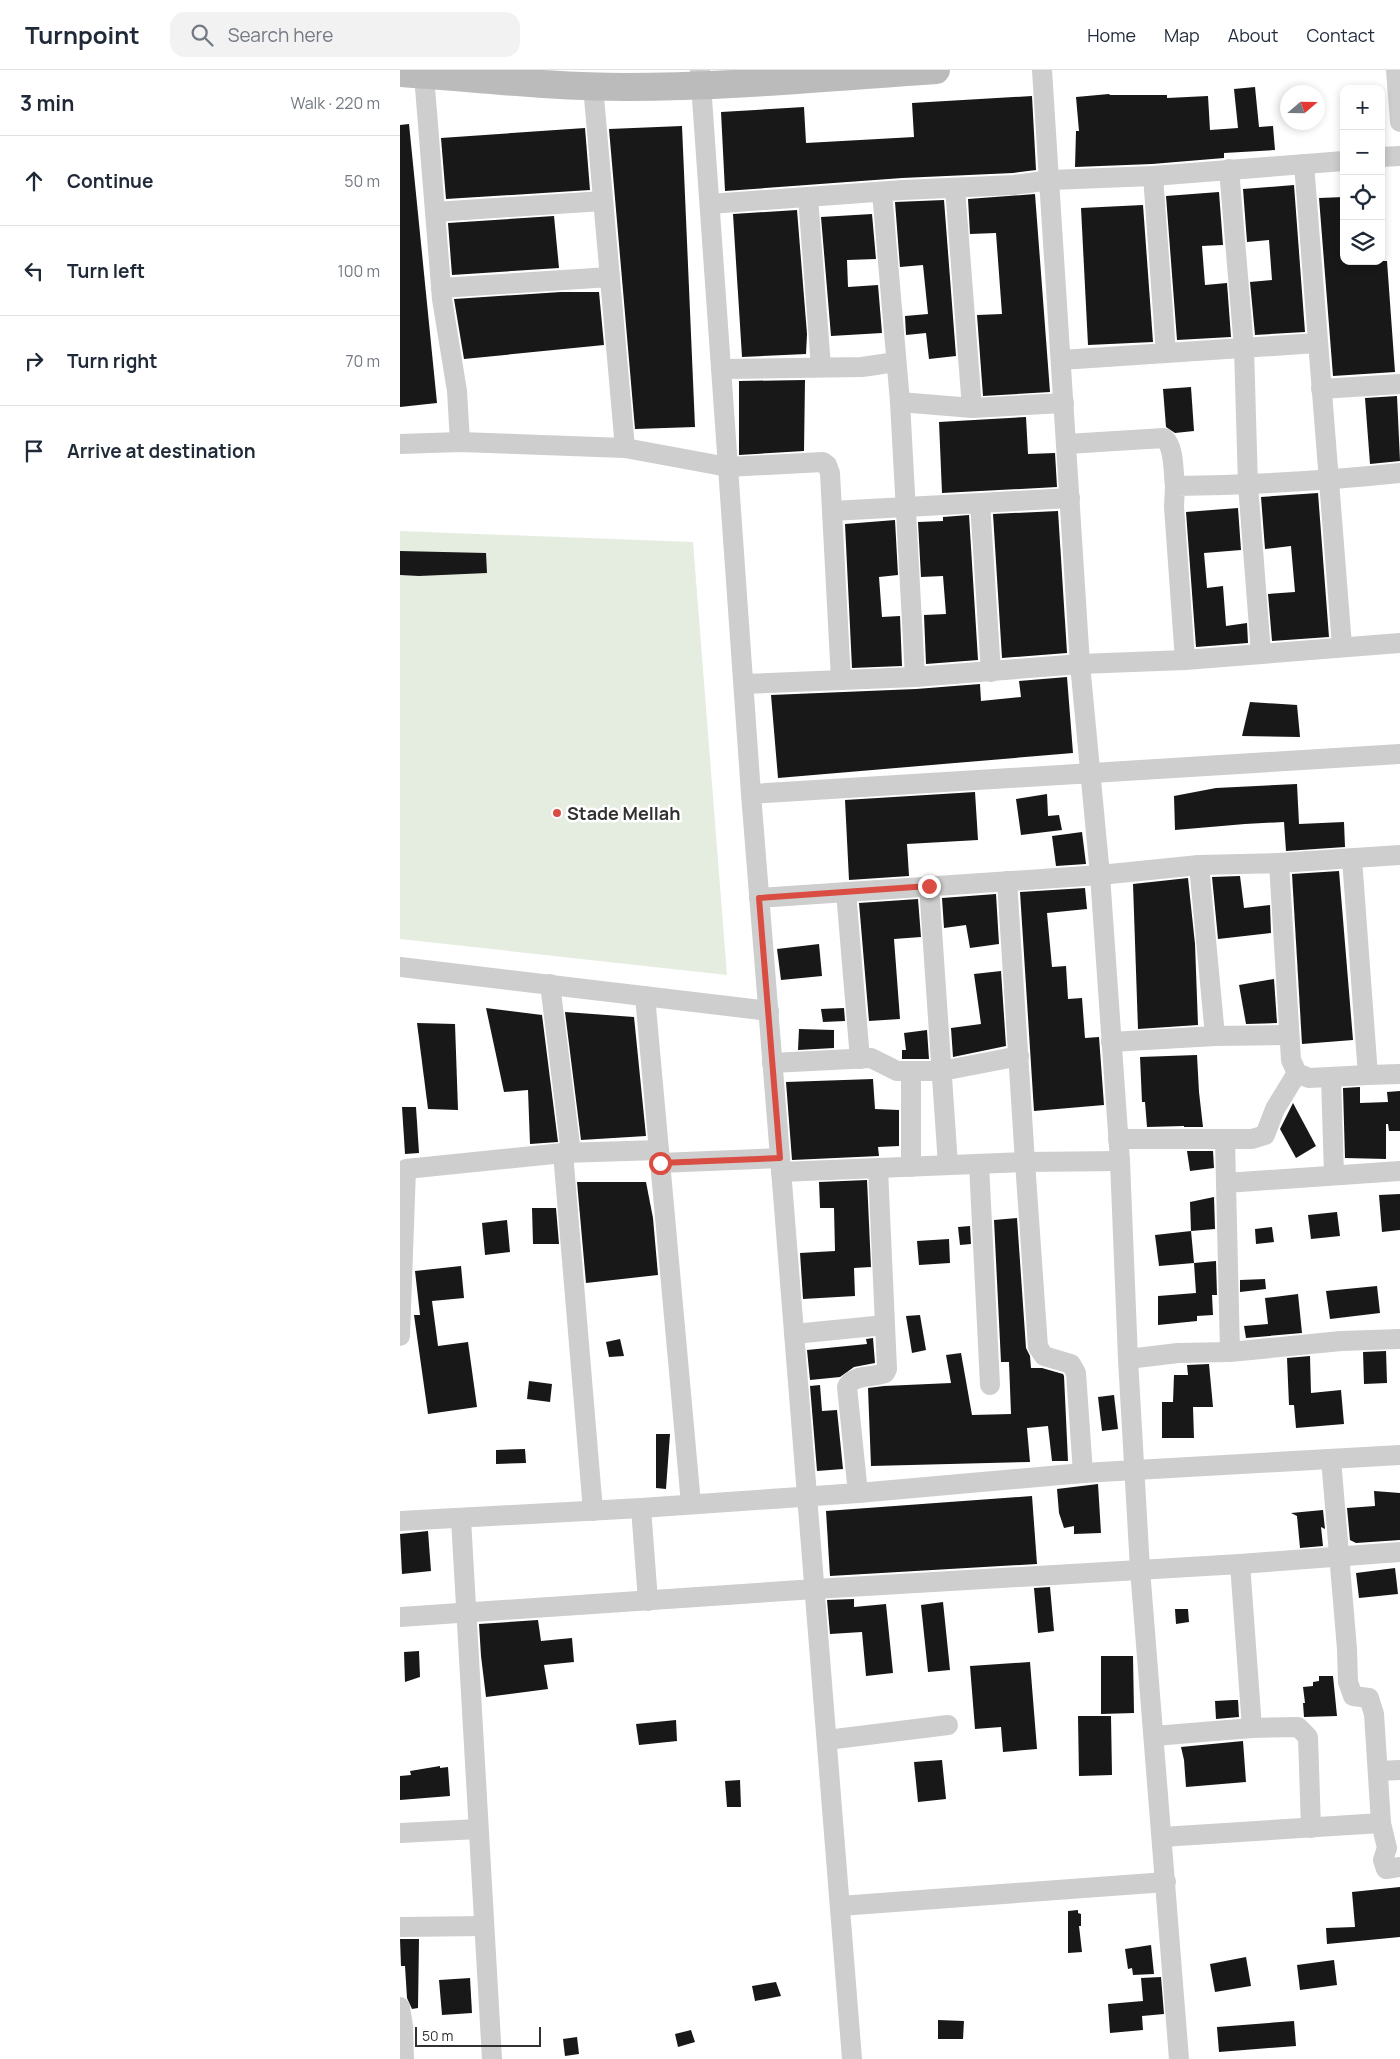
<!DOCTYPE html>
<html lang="en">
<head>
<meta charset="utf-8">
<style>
	:root { --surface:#fff; --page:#f2f2f3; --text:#1f2937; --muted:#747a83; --line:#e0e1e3 }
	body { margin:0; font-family:Manrope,sans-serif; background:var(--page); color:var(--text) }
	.controls { position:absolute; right:15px; top:15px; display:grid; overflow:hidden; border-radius:10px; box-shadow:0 2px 8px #0003 }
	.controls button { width:45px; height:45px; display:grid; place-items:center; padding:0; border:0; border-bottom:1px solid var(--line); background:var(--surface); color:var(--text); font:25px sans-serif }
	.compass { position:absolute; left:880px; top:15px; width:45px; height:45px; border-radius:50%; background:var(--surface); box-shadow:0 2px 8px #0003; rotate:70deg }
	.scale { position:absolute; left:15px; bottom:12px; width:126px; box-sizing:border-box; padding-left:5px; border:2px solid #313131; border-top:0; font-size:14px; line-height:18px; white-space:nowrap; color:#313131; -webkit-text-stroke:4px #fff; paint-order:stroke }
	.stop { position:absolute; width:15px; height:15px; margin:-11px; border:4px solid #d94d42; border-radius:50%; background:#fff }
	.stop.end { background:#d94d42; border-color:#fff; box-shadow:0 1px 5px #0008 }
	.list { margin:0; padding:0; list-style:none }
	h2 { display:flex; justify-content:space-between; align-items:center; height:65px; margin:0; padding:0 20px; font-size:21px }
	h2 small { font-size:16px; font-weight:400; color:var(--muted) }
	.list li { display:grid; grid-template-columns:32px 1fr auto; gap:15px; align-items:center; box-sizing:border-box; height:90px; padding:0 20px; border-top:1px solid var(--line) }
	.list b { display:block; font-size:19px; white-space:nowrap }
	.list em { font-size:16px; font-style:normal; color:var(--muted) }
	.icon { flex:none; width:28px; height:28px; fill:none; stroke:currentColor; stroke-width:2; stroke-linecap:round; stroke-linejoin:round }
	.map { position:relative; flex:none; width:1000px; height:1989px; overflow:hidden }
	header { display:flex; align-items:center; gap:30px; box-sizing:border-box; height:70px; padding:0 25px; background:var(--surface); border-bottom:1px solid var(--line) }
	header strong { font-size:24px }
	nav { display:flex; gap:28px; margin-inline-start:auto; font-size:18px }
	.search { width:350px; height:45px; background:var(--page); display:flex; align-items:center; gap:12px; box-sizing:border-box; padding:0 18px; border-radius:15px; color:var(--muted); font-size:19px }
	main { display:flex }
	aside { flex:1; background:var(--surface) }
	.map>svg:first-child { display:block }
	.green { fill:#e5ede0 }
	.building { fill:#181818 }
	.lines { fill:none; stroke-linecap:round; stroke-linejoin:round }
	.street { stroke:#cecece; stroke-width:20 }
	.secondary { stroke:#bbb; stroke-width:28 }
	.route { stroke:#d94d42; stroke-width:6 }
	.poi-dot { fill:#d94d42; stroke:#fff; stroke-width:2 }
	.labels { text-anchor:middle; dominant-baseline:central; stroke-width:5; stroke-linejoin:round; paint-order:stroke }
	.poi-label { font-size:18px; font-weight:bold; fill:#313131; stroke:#fff; text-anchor:start }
</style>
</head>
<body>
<header>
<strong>Turnpoint</strong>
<div class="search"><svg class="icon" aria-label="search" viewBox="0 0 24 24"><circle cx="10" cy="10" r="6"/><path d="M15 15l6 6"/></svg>Search here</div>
<nav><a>Home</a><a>Map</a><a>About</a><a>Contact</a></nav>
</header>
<main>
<aside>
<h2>3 min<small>Walk · 220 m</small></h2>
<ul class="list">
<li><svg class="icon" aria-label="ahead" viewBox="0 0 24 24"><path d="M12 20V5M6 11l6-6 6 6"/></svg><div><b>Continue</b></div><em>50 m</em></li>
<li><svg class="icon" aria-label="left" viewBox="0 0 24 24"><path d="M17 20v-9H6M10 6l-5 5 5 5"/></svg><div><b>Turn left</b></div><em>100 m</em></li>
<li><svg class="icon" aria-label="right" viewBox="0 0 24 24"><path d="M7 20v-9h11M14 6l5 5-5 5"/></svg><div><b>Turn right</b></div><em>70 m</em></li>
<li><svg class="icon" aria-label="arrive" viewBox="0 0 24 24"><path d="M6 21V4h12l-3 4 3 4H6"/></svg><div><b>Arrive at destination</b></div></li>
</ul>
</aside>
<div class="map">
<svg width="1000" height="1989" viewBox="0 0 1000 1989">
	<rect width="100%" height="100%" fill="#fff"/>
	<path class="green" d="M0 461 293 472 327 905 0 869Z"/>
	<g class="building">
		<path d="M855 17 859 57 873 56 875 80 824 83V88L752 94 675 97 676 61H679L676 27 709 24 710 25H767V28L808 26 810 60 838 58 834 19Z"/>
		<path d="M632 26 636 100 613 103 502 108 325 121 321 42 404 37 406 73 514 67 512 33Z"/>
		<path d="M9 54 37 333 0 337V55Z"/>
		<path d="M282 56 295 357 235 359 209 59Z"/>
		<path d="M185 58 190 120 46 129 41 68Z"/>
		<path d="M894 115 905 262 855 265 850 212 872 210 869 170 847 172 843 119Z"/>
		<path d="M819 122 823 175 802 176 805 215 827 213 831 267 777 270 766 126Z"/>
		<path d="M635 124 650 322 583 326 577 245 602 244 596 163 570 164 568 129Z"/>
		<path d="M944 127V191H987L995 302 933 306 919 128Z"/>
		<path d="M544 130 556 286 529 289 526 263 506 265 505 246 528 244 523 195 500 197 495 132Z"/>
		<path d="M743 135 753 272 688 275 681 138Z"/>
		<path d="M397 140 407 264 406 284 342 287 333 144Z"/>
		<path d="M472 144 476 189 447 190 448 217 478 215 482 263 431 266 421 147Z"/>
		<path d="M154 146 159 198 52 205 48 153Z"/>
		<path d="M161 222H199L204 275 64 289 54 229Z"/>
		<path d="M405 310 404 381 339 385V311Z"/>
		<path d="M791 317 794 361 775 363 766 357 763 319Z"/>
		<path d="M997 326 1000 391 970 394 965 328Z"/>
		<path d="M626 347 628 384 655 383 657 417 542 423 539 352Z"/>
		<path d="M918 423 929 567 872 571 868 524 895 522 891 476 865 479 861 427Z"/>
		<path d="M838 438 841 480 804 483 807 518 823 516 826 556 847 553 848 573 796 577 786 442Z"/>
		<path d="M658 441 667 583 602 588 593 444Z"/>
		<path d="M569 445 578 590 526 594 524 545 546 544 543 506 521 507 518 452 543 451V447Z"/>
		<path d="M495 450 498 505 479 507 482 547 500 546 502 596 452 598 445 454Z"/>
		<path d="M0 481 86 483 87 503 19 506 0 505Z"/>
		<path d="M667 607 673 683 378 708 371 625 516 619 580 614 581 631 621 627 619 611Z"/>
		<path d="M850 632 897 635 900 667 842 666Z"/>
		<path d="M897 714 899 754 944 752 945 777 886 781 884 752 845 754 775 760 774 726 816 718Z"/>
		<path d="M575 722 578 770 507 774 509 806 449 810 445 730Z"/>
		<path d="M647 724 648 746 659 745 662 760 621 765 616 729Z"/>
		<path d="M682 762 686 794 656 796 652 766Z"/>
		<path d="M939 801 953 970 902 974 892 804Z"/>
		<path d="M840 806 844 838 870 835 871 863 818 869 812 807Z"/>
		<path d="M788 808 795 874 798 955 738 959 733 814Z"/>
		<path d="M685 818 687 839 647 843 652 897 666 896 668 929 682 928 685 968 699 967 704 1035 634 1041 620 822Z"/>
		<path d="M596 824 599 874 570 878 566 855 544 858 542 828Z"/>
		<path d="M518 829 521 867 494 869 500 949 469 951 459 833Z"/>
		<path d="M419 874 422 906 381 910 377 879Z"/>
		<path d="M601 901 606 976 553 987 551 958 581 954 574 904Z"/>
		<path d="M874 909 877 953 846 954 839 915Z"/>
		<path d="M86 938 142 945 158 1072 130 1074 128 1020 104 1022Z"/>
		<path d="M444 938 445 951 423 952 421 939Z"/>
		<path d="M165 942 234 947 246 1066 181 1070Z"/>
		<path d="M17 953 55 954 58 1040 28 1039Z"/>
		<path d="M399 959 434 960V978L398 980Z"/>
		<path d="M527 960 529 989H502V980H506L504 963Z"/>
		<path d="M797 985 799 1022 803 1057H784V1056L747 1057 745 1032H742L740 987Z"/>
		<path d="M473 1009 475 1039 499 1040V1076L478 1077 479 1086 392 1090 386 1012Z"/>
		<path d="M960 1017V1033L988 1032 987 1022 1000 1021V1061H989L988 1054H986V1089L945 1088 943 1018Z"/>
		<path d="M893 1033 916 1076 896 1088 880 1059Z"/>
		<path d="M2 1037H16L19 1083 5 1084Z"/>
		<path d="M787 1081H813L814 1098 790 1101Z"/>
		<path d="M467 1110 471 1197 454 1198 455 1226 403 1229 400 1183 435 1181 434 1138H420L419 1112Z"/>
		<path d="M177 1112H246L253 1148 258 1205 186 1213Z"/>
		<path d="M1000 1124V1160L982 1162 979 1125Z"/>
		<path d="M814 1127 815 1159 791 1161 790 1132Z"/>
		<path d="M132 1138H156L159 1174H133Z"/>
		<path d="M937 1142 940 1166 911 1169 908 1145Z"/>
		<path d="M617 1148 626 1278 630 1286 631 1298H642L663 1304 664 1306 668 1391H652L648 1356 627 1358 630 1392 471 1396 468 1318 484 1316 551 1313 546 1285 561 1283 572 1345 611 1344 609 1292H601L594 1150Z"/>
		<path d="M107 1150 110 1182 85 1185 82 1153Z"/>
		<path d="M570 1156 571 1174 560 1175 558 1157Z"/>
		<path d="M872 1157 874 1172 856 1174 855 1159Z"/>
		<path d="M791 1161 794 1193 759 1196 755 1165Z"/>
		<path d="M549 1169 550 1193 519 1195 517 1171Z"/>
		<path d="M816 1191 817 1225H812L813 1245 797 1246V1251L758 1255V1226L796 1223 794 1193Z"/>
		<path d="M61 1196 64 1228 32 1231 38 1276 68 1272 77 1337 28 1344 14 1245H20L15 1201Z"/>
		<path d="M865 1209 866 1219 840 1222V1210Z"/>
		<path d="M977 1216 980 1243 930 1249 926 1221Z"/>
		<path d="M898 1224 902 1263 846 1268 844 1256 868 1254 865 1228Z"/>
		<path d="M520 1245 526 1280 512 1283 506 1246Z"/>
		<path d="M473 1268 475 1293 454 1297 440 1307 410 1310 407 1280 467 1274 466 1269Z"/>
		<path d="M220 1269 224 1286 209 1287 206 1272Z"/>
		<path d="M986 1281 987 1313 964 1314 963 1282Z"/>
		<path d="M910 1286 911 1323 941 1320 944 1354 896 1358 894 1335H889L887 1288Z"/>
		<path d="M809 1294 813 1337H793L794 1368H762V1332H773L774 1305H788L787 1295Z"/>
		<path d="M129 1311 152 1314 150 1332 127 1329Z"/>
		<path d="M420 1315 422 1341 437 1340 443 1399 417 1401 410 1316Z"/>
		<path d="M714 1325 718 1359 702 1361 698 1327Z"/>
		<path d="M256 1364H270L266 1419 256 1418Z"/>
		<path d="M125 1379 126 1393 96 1394V1380Z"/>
		<path d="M698 1414 701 1463 674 1464V1456L664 1458 659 1443 657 1419Z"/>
		<path d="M974 1421 1000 1423V1470L956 1473 950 1470 947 1438 975 1436Z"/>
		<path d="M632 1426 637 1494 430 1506 426 1441Z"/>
		<path d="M923 1440 925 1459 921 1457 923 1476 900 1478 897 1446 891 1443Z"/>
		<path d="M28 1461 31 1501 2 1504 0 1464Z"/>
		<path d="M995 1498 998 1524 959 1528 956 1503Z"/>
		<path d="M650 1517 654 1561 638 1563 634 1518Z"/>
		<path d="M454 1529V1537L486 1534 493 1603 466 1606 462 1562 430 1564 427 1530Z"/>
		<path d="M543 1532 550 1600 528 1602 521 1535Z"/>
		<path d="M775 1539H788L789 1552 776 1554Z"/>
		<path d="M138 1550 141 1571 172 1568 174 1592 144 1595 148 1619 86 1627 81 1586 79 1554Z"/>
		<path d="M19 1581 20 1607 5 1612 4 1582Z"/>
		<path d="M701 1586H733L734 1643 701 1644Z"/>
		<path d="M630 1592 637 1679 603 1682 601 1657 575 1659 570 1596Z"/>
		<path d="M919 1606H933L937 1646 904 1647 903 1633H905L903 1617 913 1616V1612L919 1611Z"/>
		<path d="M833 1630H838L839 1647 816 1649 815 1631Z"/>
		<path d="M678 1646H711L712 1705 679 1706Z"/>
		<path d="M276 1650 277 1671 239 1675 236 1654Z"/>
		<path d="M843 1671 846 1712 786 1717 784 1690 781 1677Z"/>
		<path d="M542 1690 546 1729 518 1732 514 1692Z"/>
		<path d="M40 1696V1698L48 1697 50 1726 0 1730V1706L11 1705 10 1701Z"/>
		<path d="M340 1710 341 1737H327L325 1711Z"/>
		<path d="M1000 1817V1867L927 1874 926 1858 955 1857 952 1822Z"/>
		<path d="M678 1840V1843L681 1844V1856H679L682 1882 668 1883V1841Z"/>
		<path d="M0 1869H19L18 1938 12 1939 7 1928 5 1896H1Z"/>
		<path d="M751 1875 754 1904 733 1905 732 1898 728 1899 725 1879Z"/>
		<path d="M846 1887 851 1916 815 1922 810 1894Z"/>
		<path d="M934 1890 937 1915 900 1920 897 1895Z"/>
		<path d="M761 1907 764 1944 742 1946 743 1960 710 1963 708 1934 743 1931 741 1908Z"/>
		<path d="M70 1908 72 1943 42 1945 39 1910Z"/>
		<path d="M376 1912 381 1926 355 1931 352 1916Z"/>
		<path d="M538 1950 564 1951 563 1969H538Z"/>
		<path d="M894 1951 896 1976 819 1982 817 1957Z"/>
		<path d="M291 1960 295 1972 278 1977 275 1964Z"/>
		<path d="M177 1967 179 1984 165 1986 163 1969Z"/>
	</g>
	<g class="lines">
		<g class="street">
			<path d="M300 0 351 724 452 1989"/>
			<path d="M642 0 680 594 700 805 720 1091 728 1289 740 1499 779 1989"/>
			<path d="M996 0 1000 52"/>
			<path d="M24 5 42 229 57 321 60 372"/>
			<path d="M193 16 225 378"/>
			<path d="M981 87 1000 86"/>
			<path d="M904 94 942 576"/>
			<path d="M829 99 844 278 848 415 861 583"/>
			<path d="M753 106 766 283"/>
			<path d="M555 118 572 338 664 333"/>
			<path d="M482 122 500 332 572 338"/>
			<path d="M408 127 421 297"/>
			<path d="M310 134 503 120 614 115 651 110 753 106 944 91"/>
			<path d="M35 142 203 131"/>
			<path d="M41 218 210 207"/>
			<path d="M661 290 917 273"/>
			<path d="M321 299 462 297 496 292"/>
			<path d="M921 319 1000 314"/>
			<path d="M500 332 515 607"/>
			<path d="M0 374 60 372 225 378 328 397 423 392 427 395 430 403 432 441"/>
			<path d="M667 374 764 368C775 377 773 403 775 416"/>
			<path d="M785 590 774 437 775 416C850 415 925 411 1000 403"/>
			<path d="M591 602 580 433 670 428"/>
			<path d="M441 610 432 441 580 433"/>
			<path d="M344 614 515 607 680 594 785 590 1000 573"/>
			<path d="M351 724 1000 684"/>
			<path d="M952 789 968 1005 1000 1004"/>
			<path d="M879 793 1000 785"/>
			<path d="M799 795 815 966 889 965"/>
			<path d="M529 816 548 1095"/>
			<path d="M446 822 460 989"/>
			<path d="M359 828 700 805 799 795 879 793 891 990 897 1003 909 1008 968 1005"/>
			<path d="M0 897 369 941"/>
			<path d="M150 914 171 1083"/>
			<path d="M245 926 291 1434"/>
			<path d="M711 972 815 966"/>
			<path d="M372 993 471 988 497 1001H542L619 986"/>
			<path d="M511 1001V1097"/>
			<path d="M931 1008 934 1105"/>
			<path d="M718 1069H852L865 1065 875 1039 897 1003"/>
			<path d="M825 1069 826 1113"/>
			<path d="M163 1083 193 1441"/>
			<path d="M260 1093 380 1088"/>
			<path d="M579 1094 590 1315"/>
			<path d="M1000 1101 826 1113 830 1282 941 1271 1000 1269"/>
			<path d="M381 1102 625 1092 607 811"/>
			<path d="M394 1264 485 1255"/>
			<path d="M0 1266 6 1099 163 1083 259 1080"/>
			<path d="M728 1289 778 1283 830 1282"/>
			<path d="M931 1389 947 1579 948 1612 953 1626 969 1628 974 1644 981 1753 987 1778 983 1790 986 1799 1000 1797"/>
			<path d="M683 1403 676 1303 671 1294 644 1286 638 1277 625 1092 720 1091"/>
			<path d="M458 1423 447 1317C453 1304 473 1308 485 1303L487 1299 478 1099"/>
			<path d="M241 1438 248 1531"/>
			<path d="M61 1449 92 1989"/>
			<path d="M0 1451 241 1438 458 1423 683 1403 1000 1385"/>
			<path d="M840 1494 852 1658"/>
			<path d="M0 1547 415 1519 840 1494 1000 1482"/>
			<path d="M754 1666 852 1658 898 1657 908 1667 911 1758"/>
			<path d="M427 1670 548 1655"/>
			<path d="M978 1701 1000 1700"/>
			<path d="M0 1763 78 1759"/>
			<path d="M762 1767 981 1753"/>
			<path d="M440 1836 766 1812"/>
			<path d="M0 1857 84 1856"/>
			<path d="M0 1937 3 1956 4 1989"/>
		</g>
		<path class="secondary" d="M0 3C75 8 151 17 226 17 329 17 433 7 536 0"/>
	</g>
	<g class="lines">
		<path class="route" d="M260 1093 380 1088 359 828 529 816"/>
	</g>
	<circle class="poi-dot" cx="157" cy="743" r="5"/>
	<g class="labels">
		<g class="poi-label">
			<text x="167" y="743">Stade Mellah</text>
		</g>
	</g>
</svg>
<div class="controls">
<button>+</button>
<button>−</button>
<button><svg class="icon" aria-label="locate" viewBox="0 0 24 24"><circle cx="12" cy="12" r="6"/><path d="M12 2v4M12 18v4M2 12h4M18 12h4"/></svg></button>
<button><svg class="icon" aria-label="layers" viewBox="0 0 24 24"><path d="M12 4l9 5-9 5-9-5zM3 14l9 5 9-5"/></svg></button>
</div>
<svg class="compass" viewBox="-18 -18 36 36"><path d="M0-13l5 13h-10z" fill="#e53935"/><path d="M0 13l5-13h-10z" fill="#747a83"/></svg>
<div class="scale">50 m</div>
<div class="stop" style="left:260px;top:1093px"></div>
<div class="stop end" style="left:529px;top:816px"></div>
</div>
</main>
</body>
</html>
